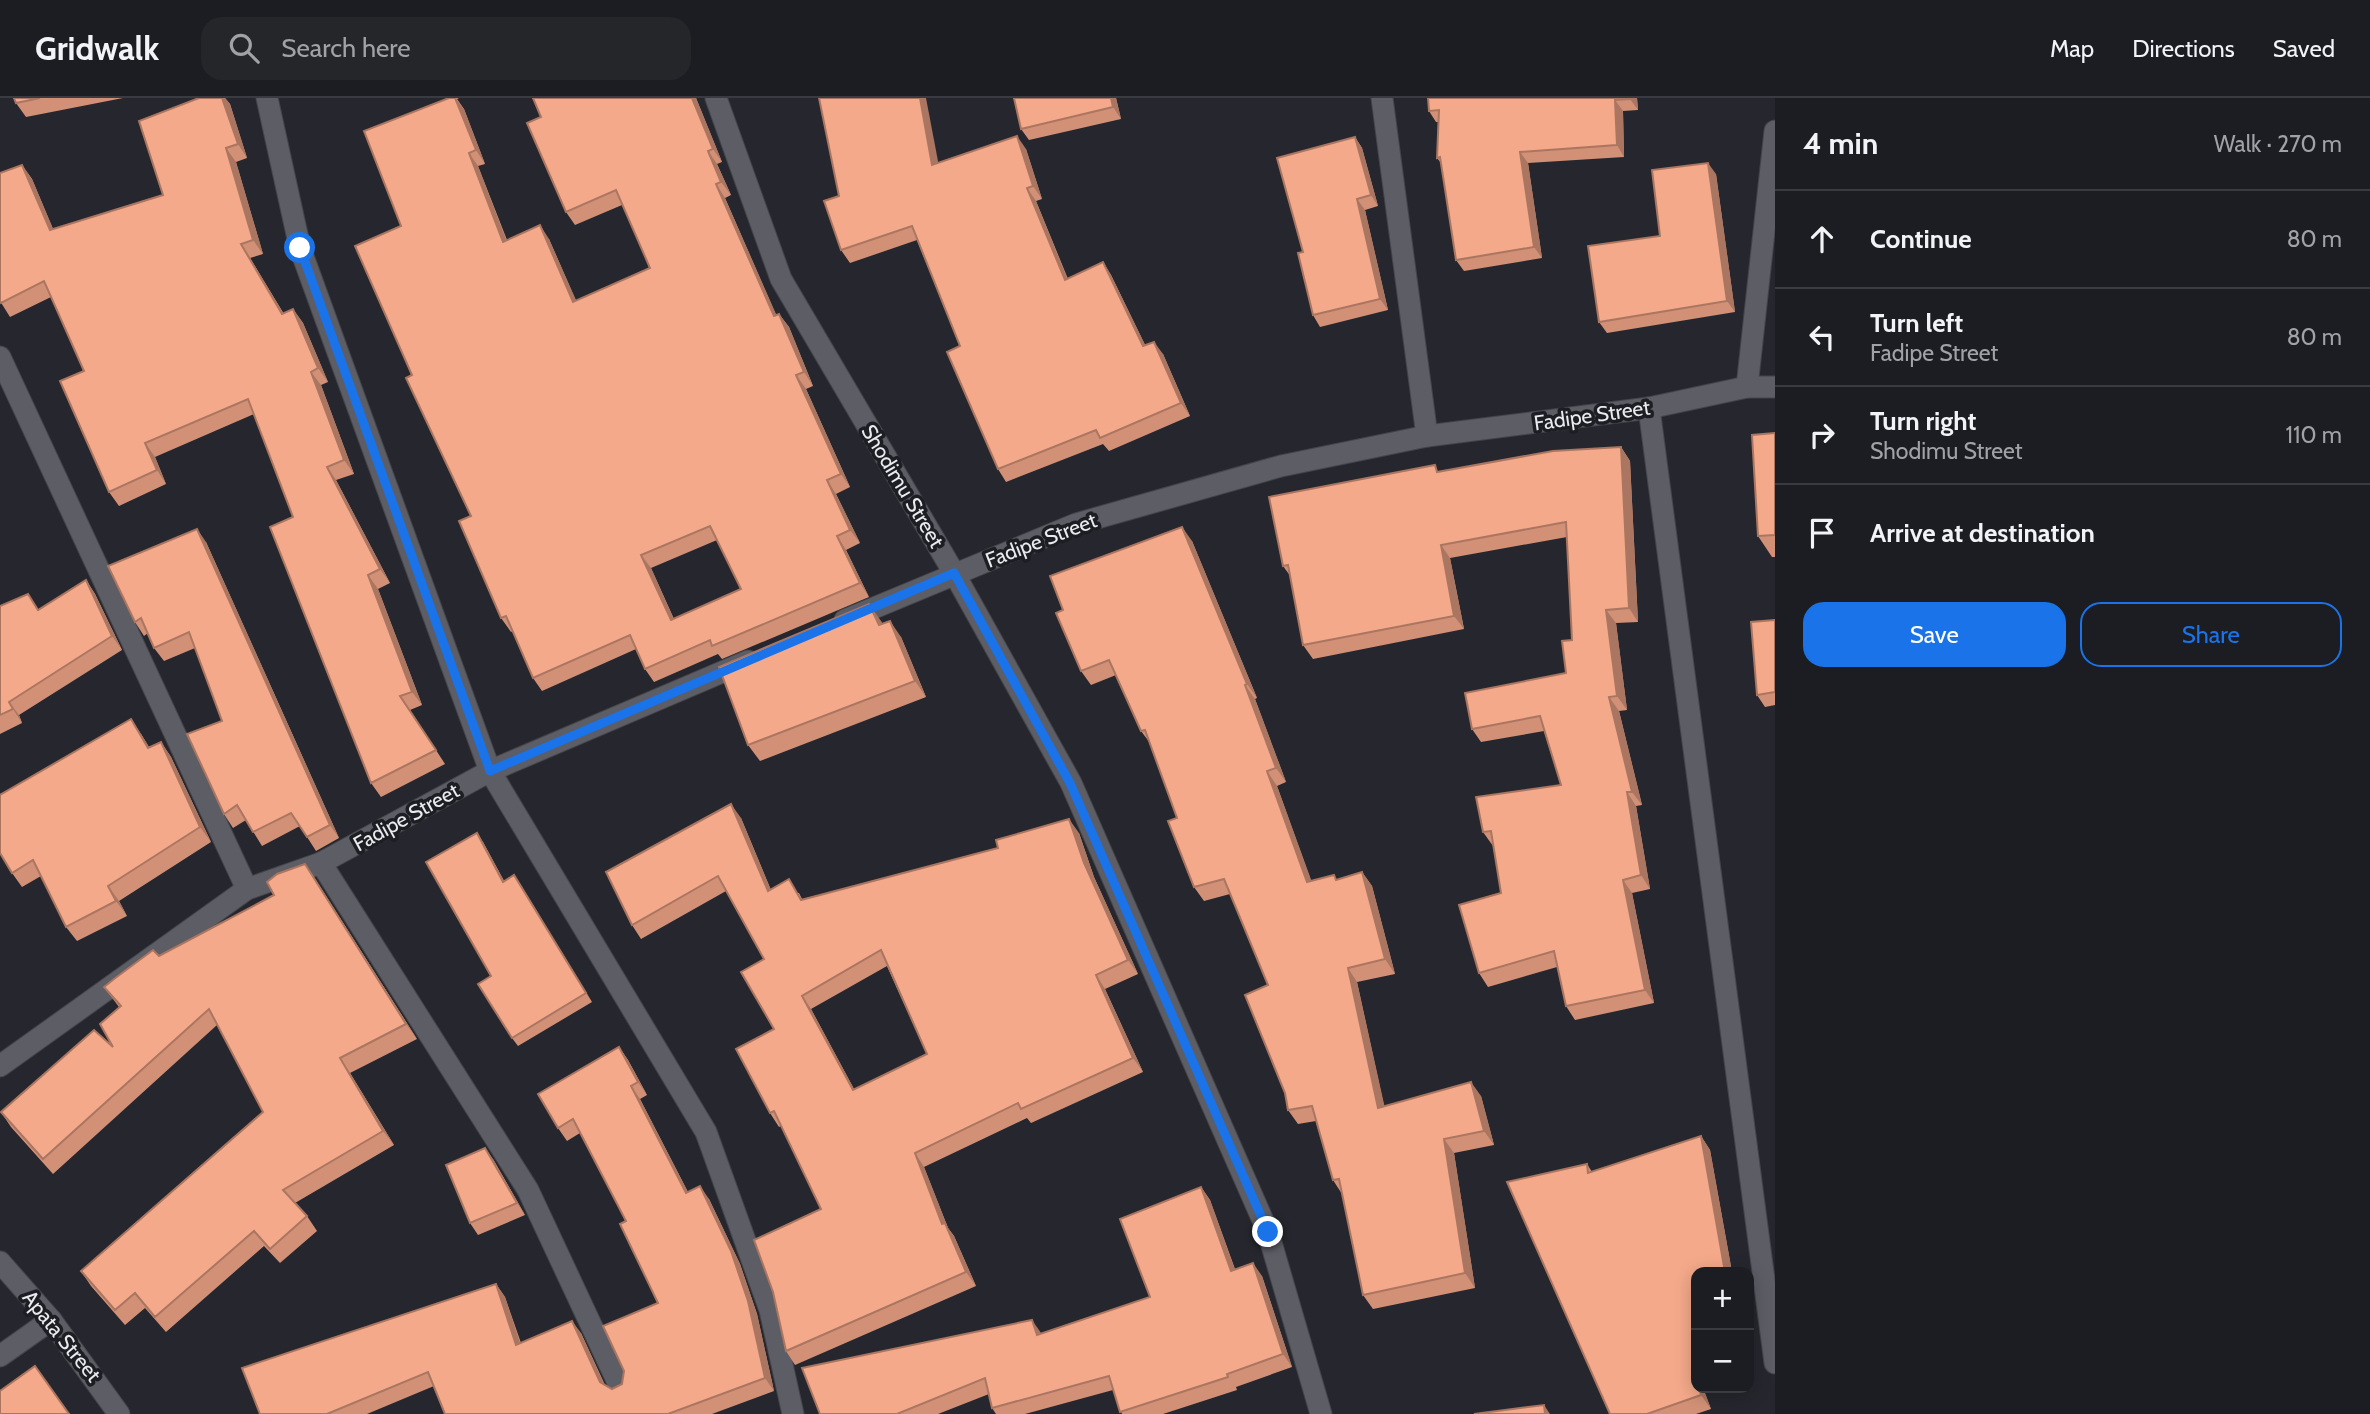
<!DOCTYPE html>
<html lang="en">
<head>
<meta charset="utf-8">
<style>
	:root { --surface:#1c1d22; --page:#25262a; --text:#f1f3f6; --muted:#a0a2a5; --line:#3a3b40; --accent:#1a73e8 }
	body { margin:0; font-family:Cabin,sans-serif; background:var(--page); color:var(--text) }
	.controls { position:absolute; right:21px; bottom:21px; display:grid; overflow:hidden; border-radius:14px; box-shadow:0 4px 18px #0003 }
	.controls button { width:63px; height:63px; display:grid; place-items:center; padding:0; border:0; border-bottom:2px solid var(--line); background:var(--surface); color:var(--text); font:35px sans-serif }
	.stop { position:absolute; width:21px; height:21px; margin:-16px; border:5px solid #1a73e8; border-radius:50%; background:#fff }
	.stop.end { background:#1a73e8; border-color:#fff; box-shadow:0 2px 7px #0008 }
	.list { margin:0; padding:0; list-style:none }
	h2 { display:flex; justify-content:space-between; align-items:center; height:91px; margin:0; padding:0 28px; font-size:30px }
	h2 small { font-size:23px; font-weight:400; color:var(--muted) }
	.list li { display:grid; grid-template-columns:46px 1fr auto; gap:21px; align-items:center; box-sizing:border-box; height:98px; padding:0 28px; border-top:2px solid var(--line) }
	.list b { display:block; font-size:26px; white-space:nowrap }
	.list p { margin:0; font-size:23px; white-space:nowrap; color:var(--muted) }
	.list em { font-size:23px; font-style:normal; color:var(--muted) }
	.actions { display:flex; gap:14px; padding:21px 28px }
	.actions a { flex:1; padding:16px 0; border:2px solid var(--accent); border-radius:21px; text-align:center; font-size:24px; color:var(--accent) }
	.actions .main { background:var(--accent); color:#fff }
	.icon { flex:none; width:38px; height:38px; fill:none; stroke:currentColor; stroke-width:2; stroke-linecap:round; stroke-linejoin:round }
	.map { position:relative; flex:none; width:1775px; height:1316px; overflow:hidden }
	header { display:flex; align-items:center; gap:42px; box-sizing:border-box; height:98px; padding:0 35px; background:var(--surface); border-bottom:2px solid var(--line) }
	header strong { font-size:33px }
	nav { display:flex; gap:38px; margin-inline-start:auto; font-size:24px }
	.search { width:490px; height:63px; background:var(--page); display:flex; align-items:center; gap:18px; box-sizing:border-box; padding:0 24px; border-radius:21px; color:var(--muted); font-size:26px }
	main { display:flex }
	aside { flex:1; background:var(--surface) }
	.map>svg:first-child { display:block }
	.lines { fill:none; stroke-linecap:round; stroke-linejoin:round }
	.minor-casing { stroke:#44454a; stroke-width:23 }
	.minor { stroke:#5c5d65; stroke-width:21 }
	.wall { fill:#d29177; fill-rule:evenodd }
	.shaded-wall { fill:#ab7661 }
	.building { fill:#f4a98a; stroke:#ab7661; stroke-width:2; fill-rule:evenodd }
	.route { stroke:#1a73e8; stroke-width:9 }
	.labels { text-anchor:middle; dominant-baseline:central; stroke-width:7; stroke-linejoin:round; paint-order:stroke }
	.street-label { font-size:21px; fill:#eaebef; stroke:#1d1e24 }
</style>
</head>
<body>
<header>
<strong>Gridwalk</strong>
<div class="search"><svg class="icon" aria-label="search" viewBox="0 0 24 24"><circle cx="10" cy="10" r="6"/><path d="M15 15l6 6"/></svg>Search here</div>
<nav><a>Map</a><a>Directions</a><a>Saved</a></nav>
</header>
<main>
<div class="map">
<svg width="1775" height="1316" viewBox="0 0 1775 1316">
	<rect width="100%" height="100%" fill="#26272e"/>
	<g class="lines">
		<defs>
			<g id="minor">
				<path d="M267 0 300 150 490 673 706 1034 770 1212 793 1316"/>
				<path d="M716 0 781 181 954 475 1071 685 1268 1134 1321 1316"/>
				<path d="M1382 0 1427 338"/>
				<path d="M0 259 247 791"/>
				<path d="M1747 289 1775 33"/>
				<path d="M1649 310 1775 1265"/>
				<path d="M845 522 1076 426 1281 368 1427 338 1649 310 1747 289H1775"/>
				<path d="M321 765 528 1092 621 1291"/>
				<path d="M0 968 247 791 321 765 490 673 748 563"/>
				<path d="M0 1164 51 1222 119 1316"/>
				<path d="M0 1258 51 1222"/>
			</g>
		</defs>
		<use href="#minor" class="minor-casing"/>
		<use href="#minor" class="minor"/>
	</g>
	<g class="wall">
		<path d="M14 0H123L26 19 16 5Z"/>
		<path d="M199 0H225L230 6 247 60 236 64 263 156 250 160 284 216 293 211 303 225 328 284 321 287 354 376 336 382 390 485 378 491 422 607 410 612 445 666 381 699 371 685 293 419 254 316 155 359 166 386 119 408 109 394 84 273 51 199 10 219 0 203 22 67 32 81 53 131 163 97Z"/>
		<path d="M449 0H459L457 1 464 11 485 66 478 68 507 142 549 141 576 203 650 170 622 107 575 127 566 114 541 19 533 0H696L722 64 717 66 731 97 725 100 776 217 779 216 789 229 813 288 806 291 850 389 836 396 860 445 846 452 869 499 722 561 718 556 654 584 645 571 636 551 542 593 533 580 513 533 511 534 501 520 471 418 412 277 401 128ZM717 442 741 491 674 521 651 470Z"/>
		<path d="M1116 0 1121 21 1029 42 1021 31Z"/>
		<path d="M1637 0 1638 12 1623 13 1624 59 1528 65 1542 160 1464 173 1456 162 1441 65 1437 60 1438 24H1436L1429 13Z"/>
		<path d="M1355 39 1362 50 1378 108 1365 112 1388 212 1320 229 1313 217Z"/>
		<path d="M1026 51 1042 101 1036 103 1068 181 1103 164 1111 177 1145 247 1163 256 1190 318 1109 353 1103 346 1006 384 998 371 960 248 917 142 850 165 841 152 839 98 939 65Z"/>
		<path d="M1716 76 1735 214 1607 235 1599 224 1660 138Z"/>
		<path d="M1775 335V459H1772L1758 438Z"/>
		<path d="M1621 349 1630 363 1638 524 1616 525 1627 612 1619 613 1642 707 1636 708 1650 791 1632 795 1654 905 1575 922 1566 908 1557 869 1488 889 1479 875 1501 795 1493 748 1483 734 1561 687 1544 633 1481 644 1472 631 1566 575 1572 542 1567 439 1450 460 1464 531 1313 561 1303 547 1291 479 1283 468 1440 373Z"/>
		<path d="M1192 443 1257 600 1255 601 1286 684 1277 688 1311 783 1338 782 1362 774 1372 788 1395 876 1357 884 1384 1008 1481 998 1494 1047 1454 1055 1475 1190 1373 1211 1363 1197 1342 1096 1333 1082 1316 1023 1298 1026 1288 1012 1268 887 1230 796 1204 803 1194 789 1177 720 1150 645 1141 633 1116 577 1091 587 1081 573 1063 512Z"/>
		<path d="M206 444 339 740 316 753 300 728 262 748 246 722 233 730 224 716 222 623 195 550 164 563 154 550 148 535 144 538 135 524Z"/>
		<path d="M86 482 95 496 122 552 19 617 22 625 0 636V508L39 512Z"/>
		<path d="M1775 522V607L1765 609 1757 597Z"/>
		<path d="M881 523 882 526 901 539 926 599 760 663 748 647Z"/>
		<path d="M141 636 149 649 161 644 171 659 211 744 119 803 127 818 77 843 66 829 41 778 22 789 12 775Z"/>
		<path d="M741 720 771 792 799 795 802 801 1079 735 1094 779 1138 876 1105 891 1143 974 1031 1025 1027 1020 924 1069 948 1130 954 1138 976 1188 795 1267 786 1253 821 1111 781 1028 779 1029 770 1015 774 931 764 861 726 793 641 841 632 827ZM887 868 927 956 854 991 811 911Z"/>
		<path d="M483 744 504 783 520 786 592 904 518 948 512 940 491 878Z"/>
		<path d="M315 781 417 941 350 975 394 1047 295 1105 307 1118 317 1133 280 1165 264 1148 166 1234 145 1210 125 1227 91 1188 81 1173 263 1014 217 927 53 1076 11 1029 1 1014 113 949 119 909 104 889 159 858Z"/>
		<path d="M619 949 628 962 647 997 640 1001 688 1094 709 1101 740 1166 757 1216 774 1293 712 1316H445L434 1288 367 1316H260L496 1186 505 1199 521 1245 581 1235 605 1287 612 1291 622 1286 658 1205 626 1123 580 1035 567 1043 558 1030Z"/>
		<path d="M1701 1038 1710 1052 1732 1174H1696V1290H1703L1711 1311 1696 1316H1610L1587 1066 1592 1074Z"/>
		<path d="M493 1061 525 1117 478 1137 470 1125Z"/>
		<path d="M1201 1089 1210 1102 1235 1171 1262 1178 1292 1269 1236 1289 1237 1292 1163 1316H1122L1113 1292 1025 1316H996L992 1310 989 1296 938 1316H820L1041 1236 1150 1199Z"/>
	</g>
	<g class="shaded-wall">
		<path d="M222 0H225L230 6 247 60 238 46Z"/>
		<path d="M455 0 464 11 485 66 476 52Z"/>
		<path d="M692 0H696L722 64 713 51Z"/>
		<path d="M920 0H926L941 79 932 67Z"/>
		<path d="M1111 0H1116L1121 21 1113 9Z"/>
		<path d="M1630 0H1637L1638 12 1630 1Z"/>
		<path d="M1615 2 1623 13 1624 59 1617 47Z"/>
		<path d="M1017 38 1026 51 1042 101 1033 88Z"/>
		<path d="M1355 39 1362 50 1378 108 1371 97Z"/>
		<path d="M226 50 236 64 263 156 253 142Z"/>
		<path d="M708 53 717 66 731 97 721 84Z"/>
		<path d="M1520 54 1528 65 1542 160 1534 149Z"/>
		<path d="M469 55 478 68 512 157 503 144Z"/>
		<path d="M1708 65 1716 76 1735 214 1727 203Z"/>
		<path d="M22 67 32 81 59 145 50 132Z"/>
		<path d="M716 86 725 100 783 232 774 218Z"/>
		<path d="M1027 90 1036 103 1073 195 1065 182Z"/>
		<path d="M1357 101 1365 112 1388 212 1380 201Z"/>
		<path d="M540 127 549 141 583 218 573 204Z"/>
		<path d="M241 146 250 160 292 230 282 216Z"/>
		<path d="M1103 164 1111 177 1152 261 1143 248Z"/>
		<path d="M293 211 303 225 328 284 318 270Z"/>
		<path d="M779 216 789 229 813 288 804 274Z"/>
		<path d="M1154 244 1163 256 1190 318 1181 305Z"/>
		<path d="M311 274 321 287 354 376 344 362Z"/>
		<path d="M796 277 806 291 850 389 841 376Z"/>
		<path d="M145 345 155 359 166 386 157 372Z"/>
		<path d="M1621 349 1630 363 1638 524 1629 510Z"/>
		<path d="M327 369 336 382 390 485 380 471Z"/>
		<path d="M827 382 836 396 860 445 850 432Z"/>
		<path d="M1182 429 1192 443 1257 600 1247 586Z"/>
		<path d="M197 431 206 444 339 740 330 727Z"/>
		<path d="M837 438 846 452 869 499 860 485Z"/>
		<path d="M1441 447 1450 460 1464 531 1454 518Z"/>
		<path d="M641 457 651 470 680 535 671 522Z"/>
		<path d="M368 477 378 491 422 607 412 594Z"/>
		<path d="M86 482 95 496 122 552 112 538Z"/>
		<path d="M869 506 881 523 891 543 879 527Z"/>
		<path d="M1606 512 1616 525 1627 612 1617 598Z"/>
		<path d="M890 523 901 539 926 599 915 583Z"/>
		<path d="M1245 587 1255 601 1286 684 1276 670Z"/>
		<path d="M1609 599 1619 613 1642 707 1632 694Z"/>
		<path d="M9 604 19 617 22 625 13 611Z"/>
		<path d="M131 621 141 636 158 664 148 650Z"/>
		<path d="M161 644 171 659 211 744 200 729Z"/>
		<path d="M1267 673 1277 688 1317 798 1307 784Z"/>
		<path d="M1627 694 1636 708 1650 791 1641 777Z"/>
		<path d="M731 706 741 720 777 807 768 793Z"/>
		<path d="M1069 721 1079 735 1094 779 1138 876 1128 862 1084 765Z"/>
		<path d="M477 735 483 744 509 792 503 784Z"/>
		<path d="M305 766 315 781 417 941 406 926Z"/>
		<path d="M1362 774 1372 788 1395 876 1385 861Z"/>
		<path d="M514 777 520 786 592 904 586 895Z"/>
		<path d="M1623 782 1632 795 1654 905 1645 892Z"/>
		<path d="M108 788 119 803 127 818 116 803Z"/>
		<path d="M1348 870 1357 884 1388 1024 1378 1010Z"/>
		<path d="M1096 877 1105 891 1143 974 1133 960Z"/>
		<path d="M802 898 811 911 862 1006 853 992Z"/>
		<path d="M619 949 628 962 647 997 638 984Z"/>
		<path d="M340 960 350 975 394 1047 383 1033Z"/>
		<path d="M1471 984 1481 998 1494 1047 1484 1033Z"/>
		<path d="M631 988 640 1001 695 1108 686 1095Z"/>
		<path d="M1701 1038 1710 1052 1732 1174H1725Z"/>
		<path d="M1444 1041 1454 1055 1475 1190 1465 1175Z"/>
		<path d="M485 1050 493 1061 525 1117 517 1105Z"/>
		<path d="M915 1055 924 1069 948 1130 954 1138 976 1188 966 1174 942 1126Z"/>
		<path d="M700 1088 709 1101 740 1166 757 1216 774 1293 765 1280Z"/>
		<path d="M1201 1089 1210 1102 1240 1186 1231 1173Z"/>
		<path d="M1253 1165 1262 1178 1292 1269 1283 1256Z"/>
		<path d="M496 1186 505 1199 525 1260 516 1247Z"/>
		<path d="M1032 1222 1041 1235 1046 1250 1037 1237Z"/>
		<path d="M572 1223 581 1235 609 1297 600 1284Z"/>
		<path d="M1699 1290H1703L1711 1311 1701 1297Z"/>
		<path d="M1544 1307 1550 1316H1545Z"/>
	</g>
	<g class="building">
		<path d="M14 0H40L16 5Z"/>
		<path d="M199 0H222L238 46 226 50 253 142 241 146 282 216 293 211 318 270 311 274 344 362 327 369 380 471 368 477 412 594 400 598 436 652 371 685 270 429 293 419 248 301 145 345 157 372 109 394 60 283 84 273 44 183 1 205 0 203V75L22 67 50 132 163 97 139 23Z"/>
		<path d="M449 0H455L476 52 469 55 503 144 540 127 573 204 650 170 616 92 566 114 527 25 541 19 533 0H692L713 51 708 53 721 84 716 86 774 218 779 216 804 274 796 277 841 376 827 382 850 432 837 438 860 485 712 548 710 542 645 571 630 537 533 580 506 518 501 520 459 423 471 418 406 280 412 277 355 148 401 128 364 33ZM710 428 741 491 671 522 641 457Z"/>
		<path d="M819 0H920L932 67 1017 38 1033 88 1027 90 1065 182 1103 164 1143 248 1154 244 1181 305 1100 340 1096 332 998 371 947 254 960 248 912 128 841 152 824 103 839 98Z"/>
		<path d="M1014 0H1111L1113 9 1021 31Z"/>
		<path d="M1428 0H1630V1L1615 2 1617 47 1520 54 1534 149 1456 162 1440 59 1437 60 1439 12 1429 13Z"/>
		<path d="M1355 39 1371 97 1357 101 1380 201 1313 217 1298 155 1303 154 1277 60Z"/>
		<path d="M1708 65 1727 203 1599 224 1588 148 1660 138 1652 72Z"/>
		<path d="M1775 335V437L1758 438 1752 337Z"/>
		<path d="M1621 349 1629 510 1606 512 1617 598 1609 599 1632 694H1627L1641 777 1623 782 1645 892 1566 908 1554 853 1479 875 1459 807 1501 795 1491 733 1483 734 1476 699 1561 687 1540 618 1472 631 1465 595 1566 575 1562 543 1572 542 1566 424 1441 447 1454 518 1303 547 1288 467 1283 468 1269 399 1435 367 1437 374 1553 353Z"/>
		<path d="M1182 429 1247 586 1245 587 1276 670 1267 673 1307 784 1334 777 1336 782 1362 774 1385 861 1348 870 1378 1010 1471 984 1484 1033 1444 1041 1465 1175 1363 1197 1339 1081 1333 1082 1312 1008 1288 1012 1285 995 1245 897 1268 887 1224 781 1194 789 1168 723 1177 720 1145 632 1141 633 1109 562 1081 573 1056 515 1063 512 1050 478Z"/>
		<path d="M197 431 330 727 307 739 291 715 253 734 237 707 224 716 187 636 222 623 189 534 154 550 141 520 135 524 108 468Z"/>
		<path d="M86 482 112 538 9 604 13 611 0 617V508L28 496 38 512Z"/>
		<path d="M869 506 879 527 890 523 915 583 748 647 719 569Z"/>
		<path d="M1775 522V594L1757 597 1751 524Z"/>
		<path d="M131 621 148 650 161 644 200 729 108 788 116 803 66 829 33 762 12 775 0 755V697Z"/>
		<path d="M731 706 768 793 789 781 801 802 998 750 996 742 1069 721 1084 765 1128 862 1096 877 1133 960 1021 1011 1018 1005 915 1055 942 1126 945 1125 966 1174 786 1253 773 1194 754 1142 821 1111 774 1013 770 1015 736 951 774 931 741 874 764 861 718 778 632 827 606 774ZM881 852 927 956 853 992 802 898Z"/>
		<path d="M477 735 503 784 514 777 586 895 512 940 478 886 491 878 426 764Z"/>
		<path d="M305 766 406 926 340 960 383 1033 283 1092 307 1118 270 1151 254 1133 155 1219 135 1195 115 1212 81 1173 263 1014 209 911 43 1061 1 1014 94 932 113 949 100 926 121 908 104 889 114 881 153 852 159 858 274 797 267 784 277 776Z"/>
		<path d="M619 949 638 984 631 988 686 1095 700 1088 731 1153 748 1203 765 1280 668 1316H445L428 1274 327 1316H260L242 1270 496 1186 516 1247 572 1223 600 1284 612 1291 622 1286 624 1273 603 1228 658 1205 620 1126 626 1123 573 1021 558 1030 538 996Z"/>
		<path d="M1701 1038 1725 1174H1696V1269L1692 1271 1696 1283V1290H1699L1701 1297 1647 1316H1610L1507 1084 1587 1066 1588 1075Z"/>
		<path d="M485 1050 517 1105 470 1125 446 1067Z"/>
		<path d="M1201 1089 1231 1173 1253 1165 1283 1256 1227 1276 1228 1279 1120 1314 1109 1278 992 1310 985 1280 897 1316H820L802 1270 1032 1222 1037 1237 1150 1199 1120 1121Z"/>
		<path d="M35 1268 69 1316H0V1293Z"/>
		<path d="M1544 1307 1545 1316H1474Z"/>
	</g>
	<g class="lines">
		<path class="route" d="M300 150 490 673 954 475 1070 685 1268 1134"/>
	</g>
	<g class="labels">
		<g class="street-label">
			<text transform="translate(1592 317) rotate(-8)">Fadipe Street</text>
			<text transform="translate(903 388) rotate(59)">Shodimu Street</text>
			<text transform="translate(1041 442) rotate(-21)">Fadipe Street</text>
			<text transform="translate(406 719) rotate(-29)">Fadipe Street</text>
			<text transform="translate(62 1238) rotate(51)">Apata Street</text>
		</g>
	</g>
</svg>
<div class="controls">
<button>+</button>
<button>−</button>
</div>
<div class="stop" style="left:300px;top:150px"></div>
<div class="stop end" style="left:1268px;top:1134px"></div>
</div>
<aside>
<h2>4 min<small>Walk · 270 m</small></h2>
<ul class="list">
<li><svg class="icon" aria-label="ahead" viewBox="0 0 24 24"><path d="M12 20V5M6 11l6-6 6 6"/></svg><div><b>Continue</b></div><em>80 m</em></li>
<li><svg class="icon" aria-label="left" viewBox="0 0 24 24"><path d="M17 20v-9H6M10 6l-5 5 5 5"/></svg><div><b>Turn left</b><p>Fadipe Street</p></div><em>80 m</em></li>
<li><svg class="icon" aria-label="right" viewBox="0 0 24 24"><path d="M7 20v-9h11M14 6l5 5-5 5"/></svg><div><b>Turn right</b><p>Shodimu Street</p></div><em>110 m</em></li>
<li><svg class="icon" aria-label="arrive" viewBox="0 0 24 24"><path d="M6 21V4h12l-3 4 3 4H6"/></svg><div><b>Arrive at destination</b></div></li>
</ul>
<div class="actions"><a class="main">Save</a><a>Share</a></div>
</aside>
</main>
</body>
</html>
